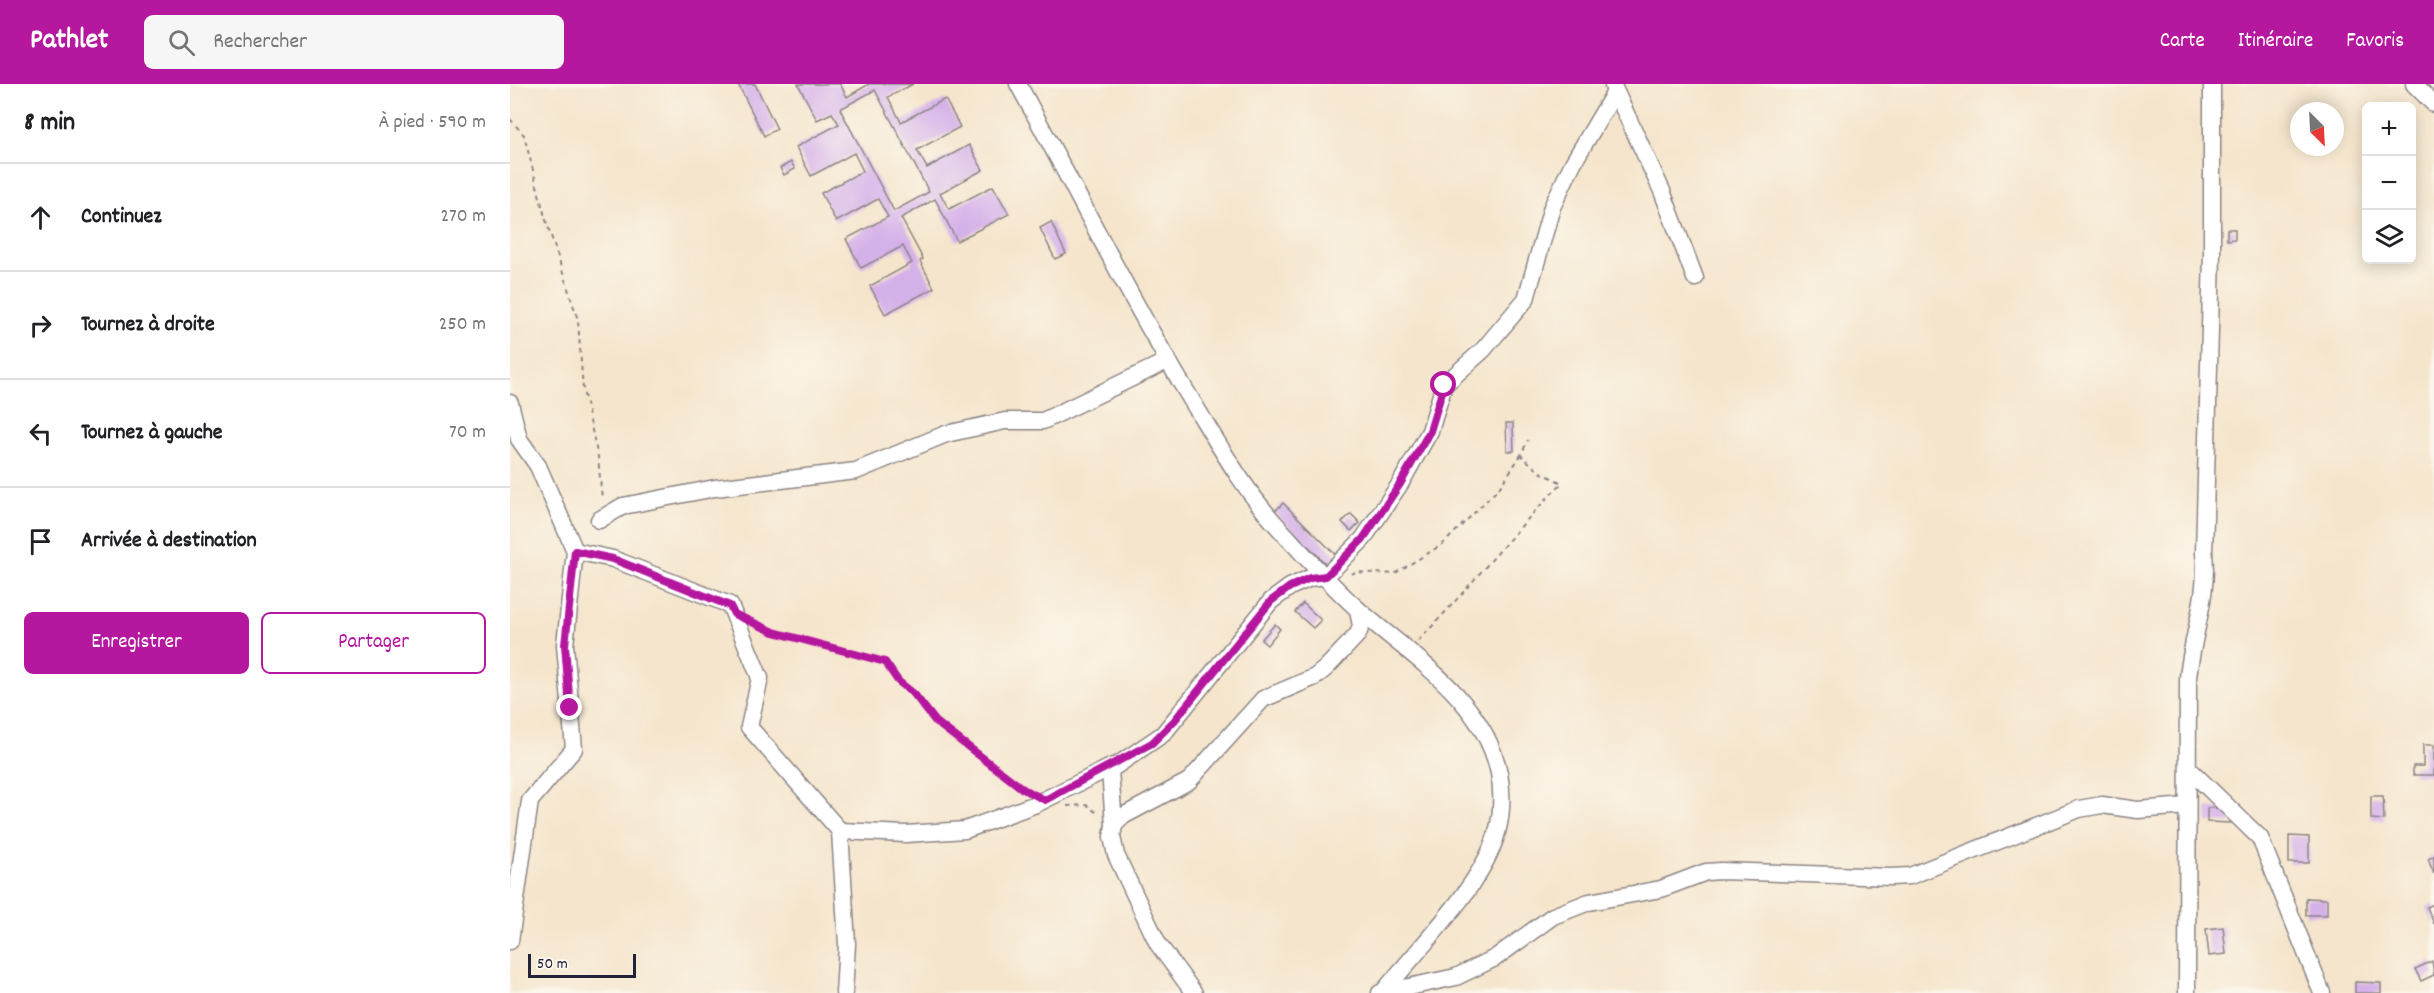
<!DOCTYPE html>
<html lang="fr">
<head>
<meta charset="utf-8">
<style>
	:root { --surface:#fff; --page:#f6f6f6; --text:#202124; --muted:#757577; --line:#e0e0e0; --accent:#b5179e }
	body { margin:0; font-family:Dekko,sans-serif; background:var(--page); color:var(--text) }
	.controls { position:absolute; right:18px; top:18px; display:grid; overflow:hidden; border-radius:9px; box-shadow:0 3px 15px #0003 }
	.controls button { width:54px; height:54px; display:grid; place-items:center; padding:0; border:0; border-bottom:2px solid var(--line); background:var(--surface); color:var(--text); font:30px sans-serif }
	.compass { position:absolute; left:1780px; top:18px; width:54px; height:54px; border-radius:50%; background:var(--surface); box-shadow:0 3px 15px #0003; rotate:156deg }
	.scale { position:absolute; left:18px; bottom:15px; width:108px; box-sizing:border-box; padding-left:6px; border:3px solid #22223b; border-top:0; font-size:16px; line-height:21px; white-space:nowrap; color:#22223b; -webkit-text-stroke:4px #fbf7ec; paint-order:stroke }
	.stop { position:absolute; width:18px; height:18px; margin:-14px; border:4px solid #b5179e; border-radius:50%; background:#fff }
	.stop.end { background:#b5179e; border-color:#fff; box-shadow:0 2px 6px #0008 }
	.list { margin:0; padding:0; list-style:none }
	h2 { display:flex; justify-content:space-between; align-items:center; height:78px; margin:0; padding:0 24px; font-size:26px }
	h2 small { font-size:20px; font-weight:400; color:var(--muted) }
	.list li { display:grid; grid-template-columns:39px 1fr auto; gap:18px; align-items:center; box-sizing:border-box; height:108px; padding:0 24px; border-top:2px solid var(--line) }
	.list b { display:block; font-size:22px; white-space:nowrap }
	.list em { font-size:20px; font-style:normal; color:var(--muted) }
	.actions { display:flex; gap:12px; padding:18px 24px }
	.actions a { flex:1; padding:14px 0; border:2px solid var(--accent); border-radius:9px; text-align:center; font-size:21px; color:var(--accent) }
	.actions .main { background:var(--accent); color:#fff }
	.icon { flex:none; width:33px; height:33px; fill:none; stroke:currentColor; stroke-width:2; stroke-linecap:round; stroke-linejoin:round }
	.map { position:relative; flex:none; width:1924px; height:909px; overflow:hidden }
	header { display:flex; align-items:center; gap:36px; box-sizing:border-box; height:84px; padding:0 30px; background:var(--accent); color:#fff }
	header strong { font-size:28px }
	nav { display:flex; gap:33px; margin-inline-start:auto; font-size:21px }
	.search { width:420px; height:54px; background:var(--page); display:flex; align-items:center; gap:15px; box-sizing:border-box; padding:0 21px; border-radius:9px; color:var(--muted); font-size:22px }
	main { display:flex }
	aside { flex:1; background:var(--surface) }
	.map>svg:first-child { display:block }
	.building { fill:#d5b1e9; fill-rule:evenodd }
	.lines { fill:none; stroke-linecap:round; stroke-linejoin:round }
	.street-casing { stroke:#8c8484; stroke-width:19 }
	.path { stroke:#8c8484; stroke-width:2; stroke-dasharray:4.5 4.5; stroke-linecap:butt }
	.street { stroke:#fff; stroke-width:16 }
	.route { stroke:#b5179e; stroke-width:8 }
</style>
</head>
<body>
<header>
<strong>Pathlet</strong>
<div class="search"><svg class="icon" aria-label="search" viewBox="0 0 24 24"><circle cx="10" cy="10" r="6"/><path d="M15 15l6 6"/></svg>Rechercher</div>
<nav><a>Carte</a><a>Itinéraire</a><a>Favoris</a></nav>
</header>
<main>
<aside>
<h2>8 min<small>À pied · 590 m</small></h2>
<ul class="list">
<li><svg class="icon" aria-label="ahead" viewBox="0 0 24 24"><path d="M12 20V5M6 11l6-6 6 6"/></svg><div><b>Continuez</b></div><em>270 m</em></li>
<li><svg class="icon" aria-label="right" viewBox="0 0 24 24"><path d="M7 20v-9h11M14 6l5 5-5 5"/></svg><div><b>Tournez à droite</b></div><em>250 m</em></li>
<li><svg class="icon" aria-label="left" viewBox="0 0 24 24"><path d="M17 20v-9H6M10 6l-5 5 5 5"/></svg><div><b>Tournez à gauche</b></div><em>70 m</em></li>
<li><svg class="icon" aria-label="arrive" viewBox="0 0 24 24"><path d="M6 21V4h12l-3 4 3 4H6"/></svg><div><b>Arrivée à destination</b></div></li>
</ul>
<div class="actions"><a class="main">Enregistrer</a><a>Partager</a></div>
</aside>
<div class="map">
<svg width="1924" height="909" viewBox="0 0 1924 909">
	<rect width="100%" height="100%" fill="#fbf7ec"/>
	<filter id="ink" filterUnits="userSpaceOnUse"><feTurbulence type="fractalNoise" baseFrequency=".0167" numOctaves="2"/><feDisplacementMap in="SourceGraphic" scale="12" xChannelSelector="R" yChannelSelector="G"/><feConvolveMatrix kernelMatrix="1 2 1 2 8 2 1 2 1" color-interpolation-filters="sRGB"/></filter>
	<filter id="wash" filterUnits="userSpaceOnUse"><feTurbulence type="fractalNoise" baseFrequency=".008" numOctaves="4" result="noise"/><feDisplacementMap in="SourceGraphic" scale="24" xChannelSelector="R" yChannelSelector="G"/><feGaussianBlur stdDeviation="1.35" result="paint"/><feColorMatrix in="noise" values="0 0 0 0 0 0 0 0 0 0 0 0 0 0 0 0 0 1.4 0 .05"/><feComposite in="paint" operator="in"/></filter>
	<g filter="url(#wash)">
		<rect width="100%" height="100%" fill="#f5e5cc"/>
		<g id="blocks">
			<g class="building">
				<path d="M228 0H245L267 45 254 52Z"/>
				<path d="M288 0H330L337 13 359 0H403L378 13 391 38 435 15 450 43 407 66 417 84 459 61 473 86 430 109 439 125 483 102 499 130 447 157 425 115 391 134 413 175 410 177 424 204 375 230 360 202 402 179 393 162 351 184 336 155 378 133 368 115 326 138 311 109 353 87 344 69 301 92 286 63 329 40 322 29 307 36ZM365 6 419 108 384 127 330 25Z"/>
				<path d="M281 78 285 85 274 91 270 84Z"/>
				<path d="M541 138 556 170 545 175 530 144Z"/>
				<path d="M1717 145H1725V155L1717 156Z"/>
				<path d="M996 339H1003L1004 367H997Z"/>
				<path d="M773 419 827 472 817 481 764 428Z"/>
				<path d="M841 430 850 439 841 447 832 438Z"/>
				<path d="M793 519 811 536 803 544 785 528Z"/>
				<path d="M765 540 770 545 757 561 751 556Z"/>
				<path d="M1913 661H1924V691H1903V682H1913Z"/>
				<path d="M1861 712H1873L1874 736 1861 735Z"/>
				<path d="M1697 724 1722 725 1721 739 1697 738Z"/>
				<path d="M1779 752 1799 753V779H1779Z"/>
				<path d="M1924 772V790L1918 775Z"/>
				<path d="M1796 814 1817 815V831H1796Z"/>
				<path d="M1924 820V840L1917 823Z"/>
				<path d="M1713 843 1716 870 1699 872 1696 845Z"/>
				<path d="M1922 877 1924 891 1911 897 1905 885Z"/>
				<path d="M1845 898 1871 899V909H1845Z"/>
			</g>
		</g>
	</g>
	<g filter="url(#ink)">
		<use href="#blocks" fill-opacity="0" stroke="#8c8484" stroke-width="1.5"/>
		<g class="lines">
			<defs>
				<g id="street">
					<path d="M508 0C566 105 619 214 682 317 709 361 734 406 769 444 795 472 822 503 851 528 903 573 974 616 989 689 993 710 992 735 985 755 969 804 908 865 874 907"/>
					<path d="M1904 0 1924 20"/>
					<path d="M1103 2 1152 107 1185 194"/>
					<path d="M0 319 9 355 28 382 65 467 55 561 64 665 20 717 0 857"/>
					<path d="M89 436 113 422 205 404 346 387 436 350 495 337H533L657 277"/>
					<path d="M65 467 103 475 220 521 250 594 239 643 330 747 337 860 334 909"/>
					<path d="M1680 686 1750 754 1812 909"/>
					<path d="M604 741 613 732 679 697 753 615 805 593 816 584 848 550 851 542 848 526"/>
					<path d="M330 747 396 750 455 746 526 720 603 682"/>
					<path d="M684 909 648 860 606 771 602 753 604 741 600 686 653 650 761 517 780 503 800 494 816 492 853 455 890 400 920 347 934 301 973 266 1016 215 1042 123 1063 79 1105 8"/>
					<path d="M870 909 946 893 985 874 1043 832 1079 818 1151 805 1196 788 1211 787 1381 793 1400 792 1569 725 1592 721 1628 726 1677 722"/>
					<path d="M1677 909 1678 594C1682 551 1699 512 1694 469L1702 170V0"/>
				</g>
			</defs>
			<use href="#street" class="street-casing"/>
			<g class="path">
				<path d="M0 35 14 51 35 133 68 236 73 306 88 373 92 415"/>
				<path d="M841 490 846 488 884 490 933 460 989 404 1011 371"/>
				<path d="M245 539 264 548 375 578 388 597 404 610 426 638 515 706"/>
				<path d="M908 557C958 506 1002 449 1052 399L1030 388 1011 371 1018 356"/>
				<path d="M557 722 577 721 587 729"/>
			</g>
			<use href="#street" class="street"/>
		</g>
	</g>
	<g class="lines" filter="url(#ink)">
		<path class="route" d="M60 624 55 561 65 467 103 475 220 522 224 530 264 548 375 578 388 597 404 610 426 638 513 705 535 716 642 659 664 637 761 517 780 503 800 494 816 492 853 455 890 400 920 347 934 301"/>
	</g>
</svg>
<div class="controls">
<button>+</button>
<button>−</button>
<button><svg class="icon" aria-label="layers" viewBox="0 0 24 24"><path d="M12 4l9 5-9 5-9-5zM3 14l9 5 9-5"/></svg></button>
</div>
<svg class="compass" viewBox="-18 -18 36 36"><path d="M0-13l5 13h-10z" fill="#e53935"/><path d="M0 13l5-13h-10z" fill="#757577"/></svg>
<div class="scale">50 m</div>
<div class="stop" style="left:934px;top:301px"></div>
<div class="stop end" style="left:60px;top:624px"></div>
</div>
</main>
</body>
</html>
